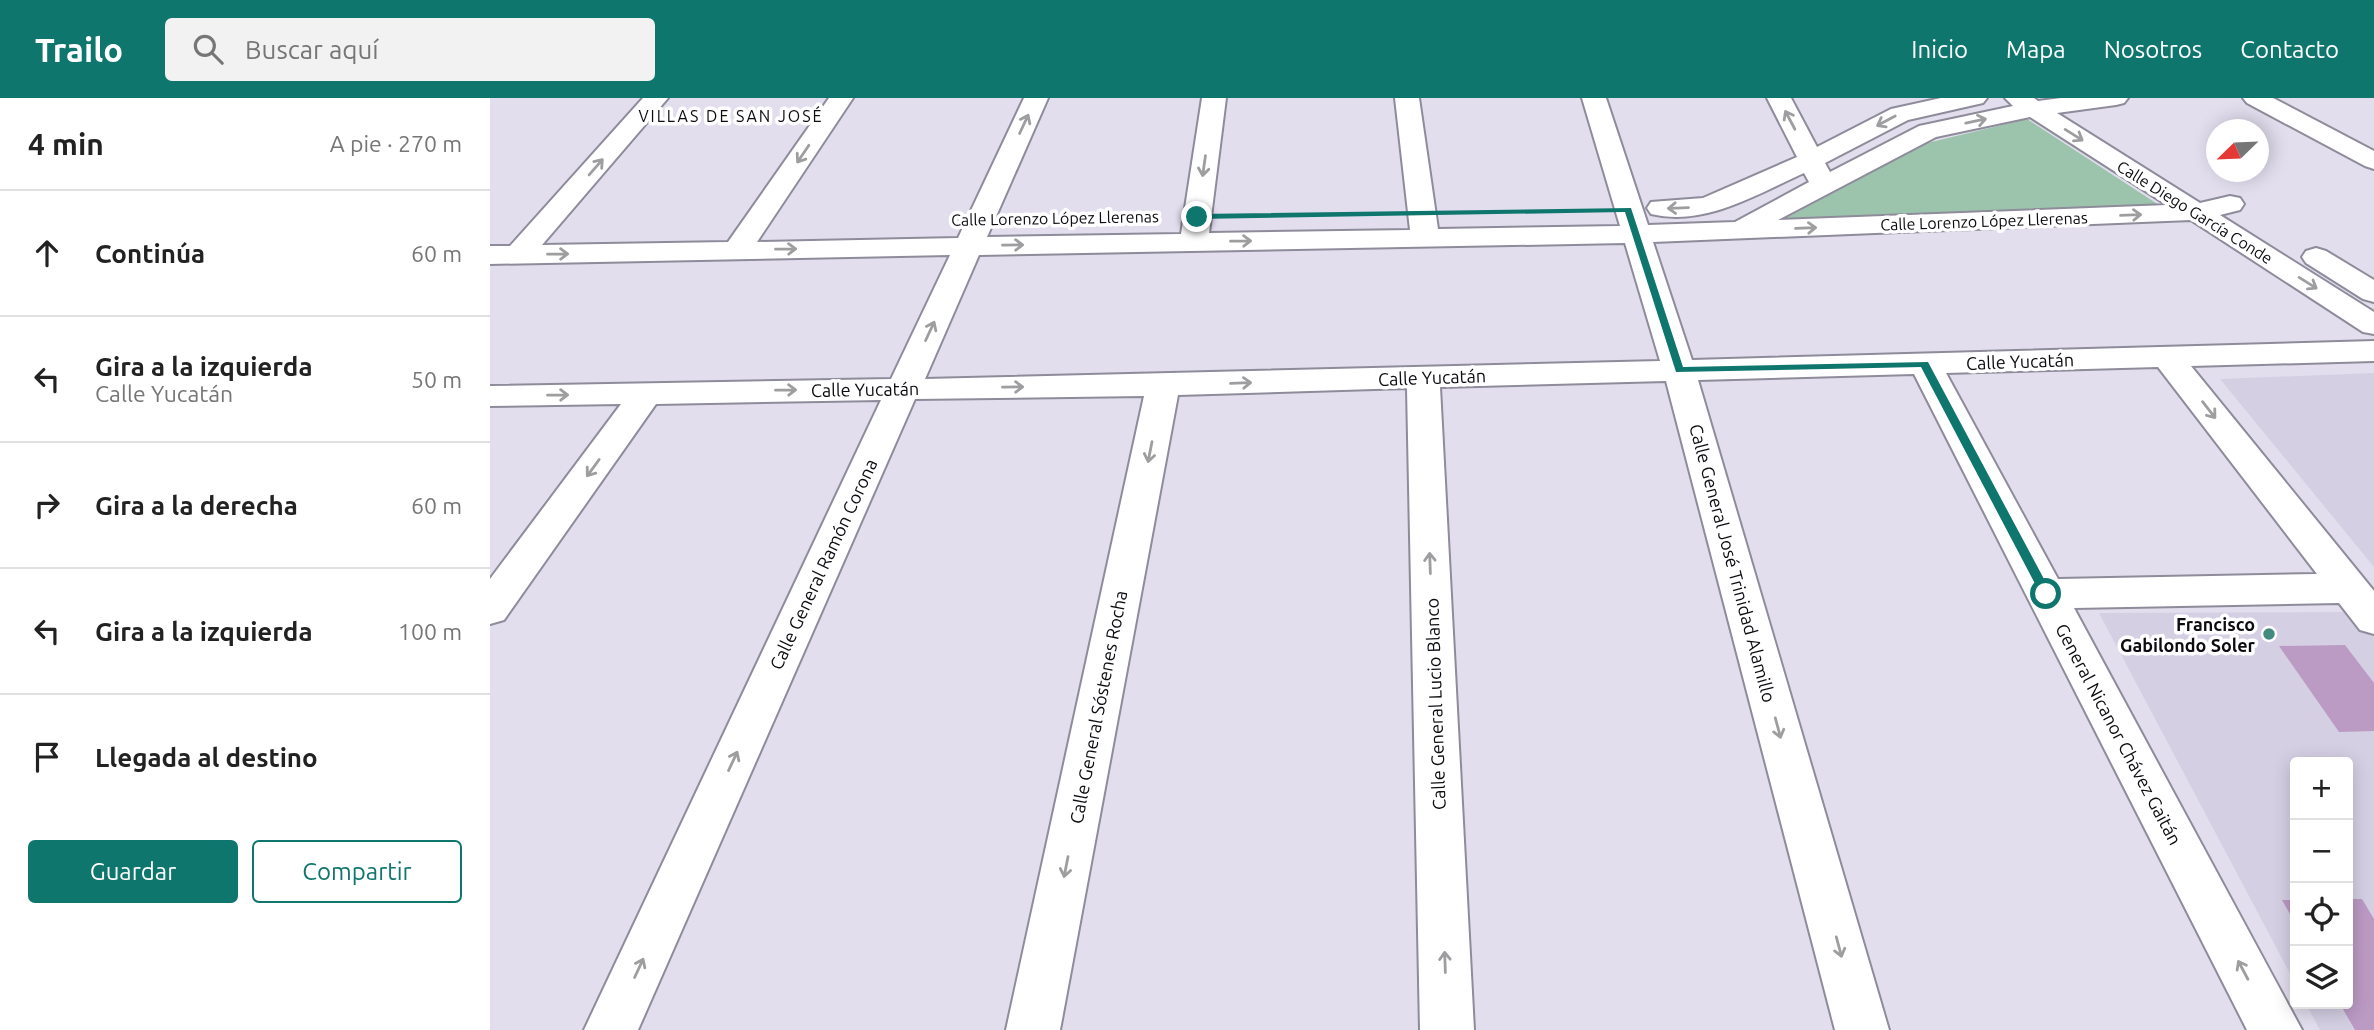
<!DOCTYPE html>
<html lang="es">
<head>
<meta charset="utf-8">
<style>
	:root { --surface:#fff; --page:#f2f2f2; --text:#222; --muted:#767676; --line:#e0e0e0; --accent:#0f766e }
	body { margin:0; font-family:Ubuntu,sans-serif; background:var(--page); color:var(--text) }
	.controls { position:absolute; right:21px; bottom:21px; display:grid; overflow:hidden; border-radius:7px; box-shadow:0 4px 18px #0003 }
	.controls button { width:63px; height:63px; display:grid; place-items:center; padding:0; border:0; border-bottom:2px solid var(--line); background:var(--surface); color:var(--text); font:35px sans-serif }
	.compass { position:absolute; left:1716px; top:21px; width:63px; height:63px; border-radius:50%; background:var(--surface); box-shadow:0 4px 18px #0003; rotate:247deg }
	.stop { position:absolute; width:21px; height:21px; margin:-16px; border:5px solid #0f766e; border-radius:50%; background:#fff }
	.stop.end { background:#0f766e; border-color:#fff; box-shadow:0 2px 7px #0008 }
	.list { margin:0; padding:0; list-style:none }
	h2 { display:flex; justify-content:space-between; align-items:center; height:91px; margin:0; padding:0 28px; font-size:30px }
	h2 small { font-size:23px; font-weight:400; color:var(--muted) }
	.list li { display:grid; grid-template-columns:46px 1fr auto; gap:21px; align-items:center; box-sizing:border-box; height:126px; padding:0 28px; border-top:2px solid var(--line) }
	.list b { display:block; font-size:26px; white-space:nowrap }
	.list p { margin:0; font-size:23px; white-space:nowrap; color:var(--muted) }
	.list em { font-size:23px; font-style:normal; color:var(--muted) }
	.actions { display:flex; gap:14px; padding:21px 28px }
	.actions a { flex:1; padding:16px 0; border:2px solid var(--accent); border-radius:7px; text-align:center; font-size:24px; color:var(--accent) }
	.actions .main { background:var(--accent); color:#fff }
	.icon { flex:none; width:38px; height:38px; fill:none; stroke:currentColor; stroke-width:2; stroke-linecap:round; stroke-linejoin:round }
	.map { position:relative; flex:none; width:1884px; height:932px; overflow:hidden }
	header { display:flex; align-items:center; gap:42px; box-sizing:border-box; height:98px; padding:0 35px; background:var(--accent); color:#fff }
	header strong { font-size:33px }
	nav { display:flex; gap:38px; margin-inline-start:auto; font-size:24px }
	.search { width:490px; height:63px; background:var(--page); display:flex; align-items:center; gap:18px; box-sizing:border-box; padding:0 24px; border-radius:7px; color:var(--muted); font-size:26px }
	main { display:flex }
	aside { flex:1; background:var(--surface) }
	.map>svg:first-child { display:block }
	.education { fill:#d5cfe4 }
	.green { fill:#9cc4ac }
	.building { fill:#bb9ac4 }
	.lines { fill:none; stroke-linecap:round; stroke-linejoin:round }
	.minor-casing { stroke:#8e8b9a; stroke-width:4 }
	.minor { fill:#fff; fill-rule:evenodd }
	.oneway { stroke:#9e9d9f }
	.route { fill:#0f766e }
	.poi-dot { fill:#458a7f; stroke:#fff; stroke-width:2.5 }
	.labels { text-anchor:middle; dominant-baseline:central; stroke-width:7; stroke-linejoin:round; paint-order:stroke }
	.far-neighbourhood-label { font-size:16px; letter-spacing:2px; fill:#0d0b10; stroke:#fff }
	.far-street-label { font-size:16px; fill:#0d0b10; stroke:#fff }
	.street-label { font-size:18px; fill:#0d0b10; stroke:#fff }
	.poi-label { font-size:18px; font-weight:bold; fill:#0d0b10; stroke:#fff; text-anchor:end }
</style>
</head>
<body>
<header>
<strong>Trailo</strong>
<div class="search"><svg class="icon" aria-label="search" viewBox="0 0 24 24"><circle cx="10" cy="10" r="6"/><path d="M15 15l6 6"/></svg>Buscar aquí</div>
<nav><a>Inicio</a><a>Mapa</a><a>Nosotros</a><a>Contacto</a></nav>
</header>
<main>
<aside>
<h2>4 min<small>A pie · 270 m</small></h2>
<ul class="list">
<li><svg class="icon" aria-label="ahead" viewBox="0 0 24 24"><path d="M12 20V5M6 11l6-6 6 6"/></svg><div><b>Continúa</b></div><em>60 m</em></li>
<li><svg class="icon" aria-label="left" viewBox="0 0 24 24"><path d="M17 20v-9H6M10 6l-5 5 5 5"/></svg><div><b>Gira a la izquierda</b><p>Calle Yucatán</p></div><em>50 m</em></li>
<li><svg class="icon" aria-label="right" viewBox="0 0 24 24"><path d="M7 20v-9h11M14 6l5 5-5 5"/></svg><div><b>Gira a la derecha</b></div><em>60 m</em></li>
<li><svg class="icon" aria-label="left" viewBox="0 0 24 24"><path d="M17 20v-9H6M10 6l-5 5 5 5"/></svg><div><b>Gira a la izquierda</b></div><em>100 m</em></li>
<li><svg class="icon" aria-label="arrive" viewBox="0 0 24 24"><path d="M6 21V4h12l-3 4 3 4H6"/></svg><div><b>Llegada al destino</b></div></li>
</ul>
<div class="actions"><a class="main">Guardar</a><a>Compartir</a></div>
</aside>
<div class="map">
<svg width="1884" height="932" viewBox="0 0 1884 932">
	<rect width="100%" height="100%" fill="#e2deee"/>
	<g class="education">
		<path d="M1884 275V469L1730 281Z"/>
		<path d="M1866 514 1884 539V932H1830L1816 906H1858V664H1805V885L1609 515Z"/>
	</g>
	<path class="green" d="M1537 21 1669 107 1290 123 1437 45Z"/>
	<g class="building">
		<path d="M1855 547 1884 585V633L1849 634 1789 548Z"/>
		<path d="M1858 801H1872L1884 821V932H1865L1850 906H1858Z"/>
		<path d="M1792 802H1805V825Z"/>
	</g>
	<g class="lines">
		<defs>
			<g id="minor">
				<path d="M153 0H178L52 147 238 144 339 0H363L267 144 468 140 534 0H558L497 139 691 136 712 0H736L719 135 920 132 905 0H929L948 131 1130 128 1092 0H1116L1158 127 1245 124 1319 84 1314 75C1267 96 1215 129 1161 116L1157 110 1161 104 1213 100 1307 59 1277 0H1301L1327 49 1401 11 1451 0H1497L1493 5 1418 22 1335 65 1340 74 1429 28 1523 8 1515 0H1544L1548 3 1571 0H1638L1634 5 1626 7 1567 15 1710 105 1740 98 1750 100 1754 106 1750 112 1730 117 1884 214V236L1873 234 1701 122 1163 144 1202 262 1884 243V263L1701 268 1884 493V536L1870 532 1849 505 1584 510 1812 932H1757L1424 276 1208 282 1399 932H1345L1176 283 950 289 984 932H930L917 290 688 297 570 932H516L654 298 425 301 148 932H94L391 302 166 306 14 522 0 526V481L131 306 0 308V288L401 281 460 157 0 166V148H20ZM1540 19 1677 107 1288 122 1446 39ZM1135 145 1170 263 435 281 489 157ZM1668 269 1827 476 1568 481 1456 275Z"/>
				<path d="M1753 0H1783L1884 53V71L1875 68 1757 5Z"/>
				<path d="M1826 150 1836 153 1884 182V204L1873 201 1816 165 1812 159 1816 153Z"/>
			</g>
		</defs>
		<use href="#minor" class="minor-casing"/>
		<use href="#minor" class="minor"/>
	</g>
	<defs><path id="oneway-shaft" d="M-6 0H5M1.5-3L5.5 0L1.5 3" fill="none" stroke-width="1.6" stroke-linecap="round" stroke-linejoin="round" transform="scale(1.75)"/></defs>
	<g class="oneway">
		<use href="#oneway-shaft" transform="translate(1300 22) rotate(-118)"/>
		<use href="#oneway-shaft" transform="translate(1396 23) rotate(152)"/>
		<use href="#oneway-shaft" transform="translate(1486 23) rotate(-12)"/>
		<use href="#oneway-shaft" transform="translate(534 26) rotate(-65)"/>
		<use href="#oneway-shaft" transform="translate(1584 37) rotate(32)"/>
		<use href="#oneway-shaft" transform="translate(313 56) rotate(124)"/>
		<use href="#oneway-shaft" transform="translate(714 68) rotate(98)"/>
		<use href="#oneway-shaft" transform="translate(106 69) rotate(-49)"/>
		<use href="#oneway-shaft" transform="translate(1188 110) rotate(178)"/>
		<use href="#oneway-shaft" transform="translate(1641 117) rotate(-2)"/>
		<use href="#oneway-shaft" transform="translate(1316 130) rotate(-2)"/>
		<use href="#oneway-shaft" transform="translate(751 143) rotate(-1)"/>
		<use href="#oneway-shaft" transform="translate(523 147) rotate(-1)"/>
		<use href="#oneway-shaft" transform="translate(296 151) rotate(-1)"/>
		<use href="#oneway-shaft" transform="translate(68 156) rotate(-1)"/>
		<use href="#oneway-shaft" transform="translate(1818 185) rotate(32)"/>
		<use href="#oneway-shaft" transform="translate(440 233) rotate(-65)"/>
		<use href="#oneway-shaft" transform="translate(751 285) rotate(-2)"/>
		<use href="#oneway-shaft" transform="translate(523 289) rotate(-1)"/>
		<use href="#oneway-shaft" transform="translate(296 292) rotate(-1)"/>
		<use href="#oneway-shaft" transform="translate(68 297) rotate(-1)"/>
		<use href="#oneway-shaft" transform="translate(1719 312) rotate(52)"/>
		<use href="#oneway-shaft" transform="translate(660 354) rotate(101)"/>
		<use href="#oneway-shaft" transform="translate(103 370) rotate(126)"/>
		<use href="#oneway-shaft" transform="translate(940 465) rotate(-92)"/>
		<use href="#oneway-shaft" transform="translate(1288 630) rotate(75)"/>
		<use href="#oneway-shaft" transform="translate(243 663) rotate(-65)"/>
		<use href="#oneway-shaft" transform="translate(576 769) rotate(101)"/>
		<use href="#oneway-shaft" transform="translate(1349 849) rotate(75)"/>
		<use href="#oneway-shaft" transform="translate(955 864) rotate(-92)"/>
		<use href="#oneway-shaft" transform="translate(149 870) rotate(-65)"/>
		<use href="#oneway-shaft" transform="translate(1753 872) rotate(-118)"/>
	</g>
	<path class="route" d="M1141 110 1193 269 1438 264 1562 496 1560 499H1552L1431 269 1186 274 1135 114 707 121 703 119 707 116Z"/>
	<circle class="poi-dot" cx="1779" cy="536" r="7"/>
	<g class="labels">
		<g class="far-neighbourhood-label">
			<text x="241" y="18">VILLAS DE SAN JOSÉ</text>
		</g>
		<g class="far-street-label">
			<text transform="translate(1705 114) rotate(32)">Calle Diego García Conde</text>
			<text transform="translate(565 120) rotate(-1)">Calle Lorenzo López Llerenas</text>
			<text transform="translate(1494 123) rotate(-2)">Calle Lorenzo López Llerenas</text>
		</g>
		<g class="street-label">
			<text transform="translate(1530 263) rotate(-2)">Calle Yucatán</text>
			<text transform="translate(942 279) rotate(-2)">Calle Yucatán</text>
			<text transform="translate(375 291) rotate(-1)">Calle Yucatán</text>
			<text transform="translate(1243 465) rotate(75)">Calle General José Trinidad Alamillo</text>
			<text transform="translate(333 466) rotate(-65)">Calle General Ramón Corona</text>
			<text transform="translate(945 606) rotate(-92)">Calle General Lucio Blanco</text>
			<text transform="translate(608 609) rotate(-79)">Calle General Sóstenes Rocha</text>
			<text transform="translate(1629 636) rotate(62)">General Nicanor Chávez Gaitán</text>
		</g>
		<g class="poi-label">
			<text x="1765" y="526">Francisco<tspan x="1765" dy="21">Gabilondo Soler</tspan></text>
		</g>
	</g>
</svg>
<div class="controls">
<button>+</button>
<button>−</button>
<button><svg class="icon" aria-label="locate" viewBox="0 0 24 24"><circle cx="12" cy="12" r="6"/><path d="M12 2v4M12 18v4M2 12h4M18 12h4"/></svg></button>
<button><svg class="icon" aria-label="layers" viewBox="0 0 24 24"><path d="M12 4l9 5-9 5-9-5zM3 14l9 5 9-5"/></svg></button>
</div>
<svg class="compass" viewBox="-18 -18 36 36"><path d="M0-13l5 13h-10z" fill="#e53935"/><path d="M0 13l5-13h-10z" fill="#767676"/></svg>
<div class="stop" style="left:1556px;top:496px"></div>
<div class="stop end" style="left:707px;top:119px"></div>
</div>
</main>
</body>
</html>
